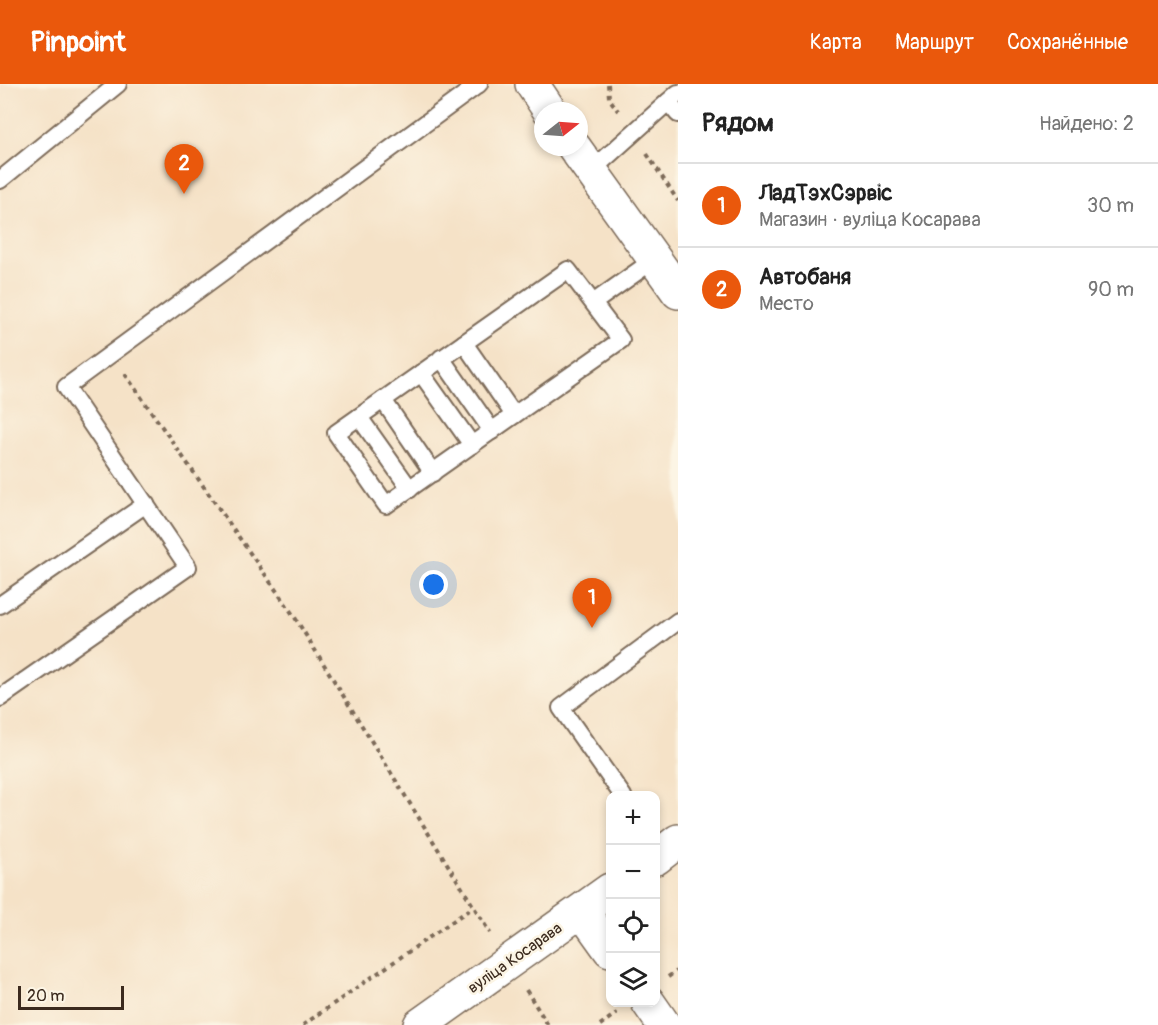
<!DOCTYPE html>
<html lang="ru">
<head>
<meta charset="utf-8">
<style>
	:root { --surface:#fff; --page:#f6f6f6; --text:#222; --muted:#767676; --line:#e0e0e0; --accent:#ea580c }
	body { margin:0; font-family:Pangolin,sans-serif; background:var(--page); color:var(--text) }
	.controls { position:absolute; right:18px; bottom:18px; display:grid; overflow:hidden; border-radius:12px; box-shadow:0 3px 9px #0003 }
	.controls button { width:54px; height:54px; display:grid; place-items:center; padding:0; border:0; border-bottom:2px solid var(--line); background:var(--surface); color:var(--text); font:30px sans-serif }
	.compass { position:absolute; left:534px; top:18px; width:54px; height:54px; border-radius:50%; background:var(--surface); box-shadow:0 3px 9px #0003; rotate:73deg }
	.scale { position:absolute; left:18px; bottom:15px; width:106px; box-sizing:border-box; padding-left:6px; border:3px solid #3b2a1e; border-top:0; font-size:16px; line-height:21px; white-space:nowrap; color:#3b2a1e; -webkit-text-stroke:4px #fcf5e5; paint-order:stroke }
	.you { position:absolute; left:434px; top:501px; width:21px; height:21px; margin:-15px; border:4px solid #fff; border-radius:50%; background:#1a73e8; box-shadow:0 0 0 9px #1a73e833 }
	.badge { display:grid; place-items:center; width:39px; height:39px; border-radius:50%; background:var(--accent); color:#fff; font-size:20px; font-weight:700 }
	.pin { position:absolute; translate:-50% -50px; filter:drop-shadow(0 2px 3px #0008) }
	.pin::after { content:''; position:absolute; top:32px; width:21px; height:18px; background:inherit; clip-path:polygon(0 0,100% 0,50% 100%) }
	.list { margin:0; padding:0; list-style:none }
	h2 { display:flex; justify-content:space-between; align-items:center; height:78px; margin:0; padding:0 24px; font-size:26px }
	h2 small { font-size:20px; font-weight:400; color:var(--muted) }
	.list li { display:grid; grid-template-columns:39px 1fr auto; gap:18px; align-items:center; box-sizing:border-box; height:84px; padding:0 24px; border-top:2px solid var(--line) }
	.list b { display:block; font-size:22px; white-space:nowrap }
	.list p { margin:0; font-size:20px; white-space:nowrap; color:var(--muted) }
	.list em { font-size:20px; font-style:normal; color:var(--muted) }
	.icon { flex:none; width:33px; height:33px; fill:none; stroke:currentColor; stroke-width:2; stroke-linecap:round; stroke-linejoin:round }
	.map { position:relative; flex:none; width:678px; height:941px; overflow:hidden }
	header { display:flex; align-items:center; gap:36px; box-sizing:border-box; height:84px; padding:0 30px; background:var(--accent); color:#fff }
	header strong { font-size:28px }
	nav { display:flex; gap:33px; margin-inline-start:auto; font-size:21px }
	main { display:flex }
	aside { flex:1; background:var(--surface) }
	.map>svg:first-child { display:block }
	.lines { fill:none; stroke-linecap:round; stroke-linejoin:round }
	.service-casing { stroke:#7c6a59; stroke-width:20 }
	.tertiary-casing { stroke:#7c6a59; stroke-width:36 }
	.path { stroke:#7c6a59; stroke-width:4; stroke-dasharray:4.5 4.5; stroke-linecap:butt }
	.service { stroke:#fff; stroke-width:16 }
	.tertiary { stroke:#fff; stroke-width:33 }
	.labels { text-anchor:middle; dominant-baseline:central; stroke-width:5; stroke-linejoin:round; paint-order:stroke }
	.street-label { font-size:16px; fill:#3b2a1e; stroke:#fcf5e5 }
</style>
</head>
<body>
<header>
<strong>Pinpoint</strong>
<nav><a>Карта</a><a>Маршрут</a><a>Сохранённые</a></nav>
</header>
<main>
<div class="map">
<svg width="678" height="941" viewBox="0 0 678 941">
	<rect width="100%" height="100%" fill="#fcf5e5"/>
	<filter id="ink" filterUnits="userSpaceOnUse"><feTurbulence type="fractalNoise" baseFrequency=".0167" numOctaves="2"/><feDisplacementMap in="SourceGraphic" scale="12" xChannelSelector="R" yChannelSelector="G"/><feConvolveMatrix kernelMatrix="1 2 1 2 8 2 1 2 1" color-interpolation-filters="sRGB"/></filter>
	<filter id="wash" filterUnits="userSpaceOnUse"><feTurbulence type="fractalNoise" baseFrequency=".008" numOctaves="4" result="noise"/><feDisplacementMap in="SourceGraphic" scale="24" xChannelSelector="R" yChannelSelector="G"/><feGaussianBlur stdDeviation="1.35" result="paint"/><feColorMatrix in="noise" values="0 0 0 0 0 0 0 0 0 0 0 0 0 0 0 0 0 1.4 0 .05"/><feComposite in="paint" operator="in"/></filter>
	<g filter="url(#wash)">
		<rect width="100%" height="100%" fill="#f5e2c7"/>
	</g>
	<g filter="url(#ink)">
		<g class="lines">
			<defs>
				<g id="service">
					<path d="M668 18 678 30"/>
					<path d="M591 87 678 9"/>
					<path d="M0 96 118 0"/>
					<path d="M593 219 621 256 386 421 336 349 568 186 593 219 655 175"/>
					<path d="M464 259 514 331"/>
					<path d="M441 274 492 347"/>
					<path d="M421 289 472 361"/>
					<path d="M383 316 433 389"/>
					<path d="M359 333 410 405"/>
					<path d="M0 521 146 420"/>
					<path d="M0 614 188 483 66 303 479 0"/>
					<path d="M623 712 561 624 678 537"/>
				</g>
				<g id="tertiary">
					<path d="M532 0 550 27"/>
					<path d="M574 63 678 208"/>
					<path d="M656 774 678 757"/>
					<path d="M582 827 610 866"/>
					<path d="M648 918 664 941"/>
					<path d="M420 941 610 806"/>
				</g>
			</defs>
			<use href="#service" class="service-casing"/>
			<use href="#tertiary" class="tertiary-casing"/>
			<g class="path">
				<path d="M608 0 609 14 618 27"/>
				<path d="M647 70 678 117"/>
				<path d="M125 290 294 532 490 849"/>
				<path d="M668 893 678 886"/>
				<path d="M526 906 548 941"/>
				<path d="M303 941 473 823"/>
				<path d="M600 941 617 929"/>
			</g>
			<use href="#service" class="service"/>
			<use href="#tertiary" class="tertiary"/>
		</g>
	</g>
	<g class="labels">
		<g class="street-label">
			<text transform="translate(515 874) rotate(-35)">вуліца Косарава</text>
		</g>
	</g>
</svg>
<div class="controls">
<button>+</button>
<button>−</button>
<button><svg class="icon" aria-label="locate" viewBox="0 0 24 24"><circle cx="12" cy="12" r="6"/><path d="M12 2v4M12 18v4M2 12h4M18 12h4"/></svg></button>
<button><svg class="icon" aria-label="layers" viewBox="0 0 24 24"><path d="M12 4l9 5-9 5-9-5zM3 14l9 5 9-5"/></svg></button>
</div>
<svg class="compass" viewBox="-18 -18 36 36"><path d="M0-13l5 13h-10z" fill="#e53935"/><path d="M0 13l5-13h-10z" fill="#767676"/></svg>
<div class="scale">20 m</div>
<div class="you"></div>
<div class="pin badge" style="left:592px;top:544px">1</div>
<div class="pin badge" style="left:184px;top:110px">2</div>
</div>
<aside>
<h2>Рядом<small>Найдено: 2</small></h2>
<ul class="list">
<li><span class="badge">1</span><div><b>ЛадТэхСэрвіс</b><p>Магазин · вуліца Косарава</p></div><em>30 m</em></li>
<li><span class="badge">2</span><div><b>Автобаня</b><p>Место</p></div><em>90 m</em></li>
</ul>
</aside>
</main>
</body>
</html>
